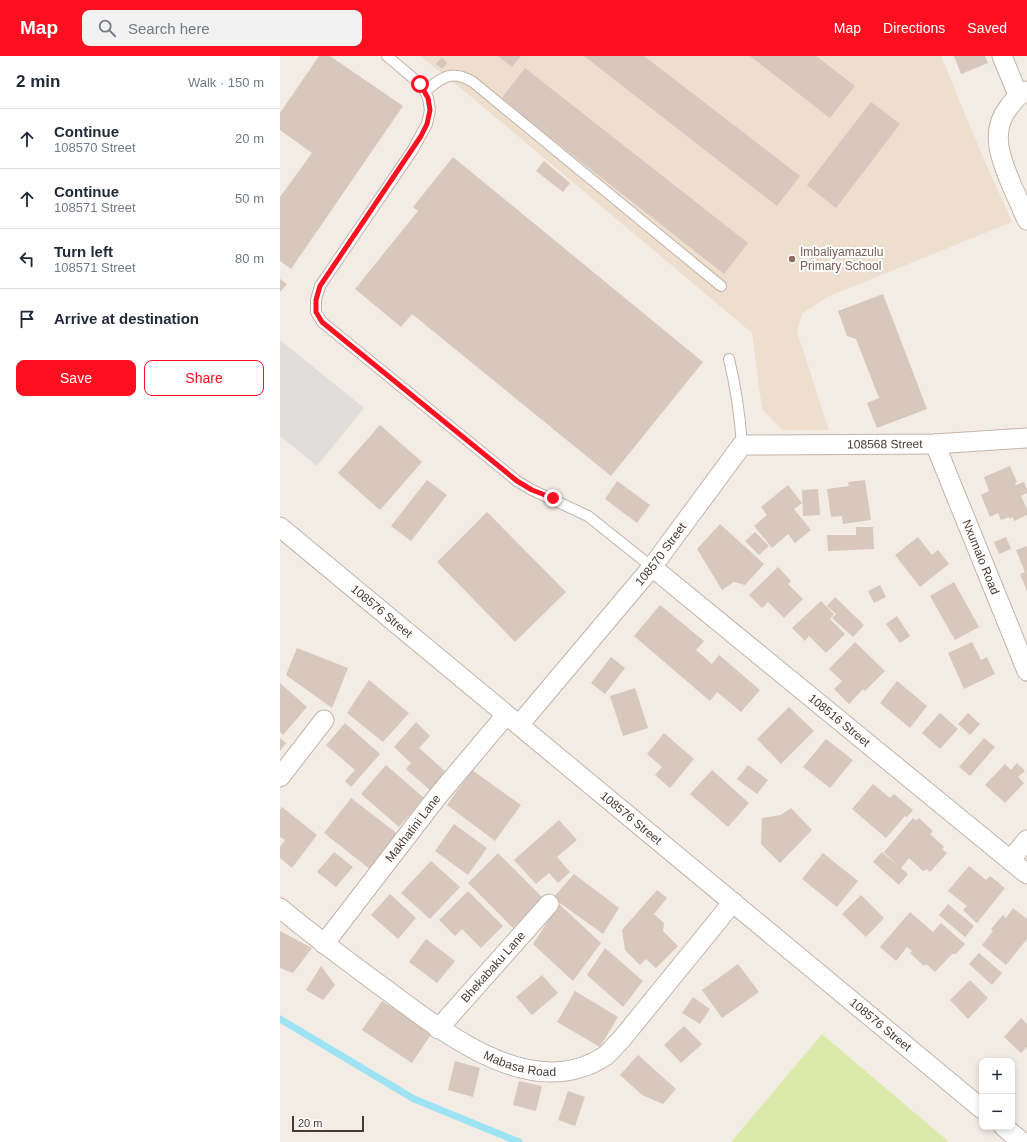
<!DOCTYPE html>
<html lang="en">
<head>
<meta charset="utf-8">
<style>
	:root { --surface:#fff; --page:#f2f2f3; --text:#1f2937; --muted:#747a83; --line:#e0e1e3; --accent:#ff1020 }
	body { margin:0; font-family:Helvetica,sans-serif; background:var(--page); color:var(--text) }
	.controls { position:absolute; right:12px; bottom:12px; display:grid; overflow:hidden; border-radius:8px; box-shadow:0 2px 6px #0003 }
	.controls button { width:36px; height:36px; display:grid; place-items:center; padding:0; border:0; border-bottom:1px solid var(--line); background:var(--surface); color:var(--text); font:20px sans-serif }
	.scale { position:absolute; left:12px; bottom:10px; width:72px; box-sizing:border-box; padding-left:4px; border:2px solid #463b34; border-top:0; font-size:11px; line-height:14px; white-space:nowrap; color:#463b34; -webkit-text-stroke:3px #fff; paint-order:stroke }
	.stop { position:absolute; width:12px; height:12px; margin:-9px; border:3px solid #ff1020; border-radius:50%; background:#fff }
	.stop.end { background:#ff1020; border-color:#fff; box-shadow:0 1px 4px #0008 }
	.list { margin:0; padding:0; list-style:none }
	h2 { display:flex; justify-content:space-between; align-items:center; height:52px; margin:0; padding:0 16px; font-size:17px }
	h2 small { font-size:13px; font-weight:400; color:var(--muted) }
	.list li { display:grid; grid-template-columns:26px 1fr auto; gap:12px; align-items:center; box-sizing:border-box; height:60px; padding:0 16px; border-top:1px solid var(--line) }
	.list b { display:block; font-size:15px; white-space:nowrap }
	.list p { margin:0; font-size:13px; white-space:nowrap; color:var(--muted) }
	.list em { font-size:13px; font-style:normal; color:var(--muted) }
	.actions { display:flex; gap:8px; padding:12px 16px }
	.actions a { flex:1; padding:9px 0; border:1px solid var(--accent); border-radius:8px; text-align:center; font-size:14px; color:var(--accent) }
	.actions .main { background:var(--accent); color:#fff }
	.icon { flex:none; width:22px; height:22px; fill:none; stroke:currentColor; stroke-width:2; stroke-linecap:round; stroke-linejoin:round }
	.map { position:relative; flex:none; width:747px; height:1086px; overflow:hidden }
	header { display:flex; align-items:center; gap:24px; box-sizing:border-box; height:56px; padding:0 20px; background:var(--accent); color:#fff }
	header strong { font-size:19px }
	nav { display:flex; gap:22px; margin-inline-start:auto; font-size:14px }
	.search { width:280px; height:36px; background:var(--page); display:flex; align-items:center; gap:10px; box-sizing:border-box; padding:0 14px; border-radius:8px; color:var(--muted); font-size:15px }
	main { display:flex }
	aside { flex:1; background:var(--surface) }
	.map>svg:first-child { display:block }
	.education { fill:#eddece }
	.green { fill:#dbeaab }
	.parking { fill:#e1ddda }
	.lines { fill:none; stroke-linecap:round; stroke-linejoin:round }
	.stream { stroke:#9ee3f3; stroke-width:7 }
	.building { fill:#d8c7bd }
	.lane-casing { stroke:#c2b4aa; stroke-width:12 }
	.street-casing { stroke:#c2b4aa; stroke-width:21 }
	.lane { stroke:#fff; stroke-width:10 }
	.street { stroke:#fff; stroke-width:19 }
	.route { stroke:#ff1020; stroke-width:5 }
	.education-dot { fill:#8d6e63; stroke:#fff; stroke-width:1.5 }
	.labels { text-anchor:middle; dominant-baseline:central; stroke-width:4; stroke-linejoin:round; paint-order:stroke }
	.education-label { font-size:12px; fill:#785e54; stroke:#fff; text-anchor:start }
	.street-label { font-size:12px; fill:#463b34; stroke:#fff }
</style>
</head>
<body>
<header>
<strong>Map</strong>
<div class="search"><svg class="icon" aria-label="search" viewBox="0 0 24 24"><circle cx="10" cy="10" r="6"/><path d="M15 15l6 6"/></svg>Search here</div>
<nav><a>Map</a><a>Directions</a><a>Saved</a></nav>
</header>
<main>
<aside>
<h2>2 min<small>Walk · 150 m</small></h2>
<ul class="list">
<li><svg class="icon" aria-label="ahead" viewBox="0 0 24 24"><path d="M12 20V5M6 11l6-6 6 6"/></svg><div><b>Continue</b><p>108570 Street</p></div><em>20 m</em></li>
<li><svg class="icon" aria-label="ahead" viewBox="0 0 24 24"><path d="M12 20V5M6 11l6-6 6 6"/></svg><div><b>Continue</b><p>108571 Street</p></div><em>50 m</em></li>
<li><svg class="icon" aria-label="left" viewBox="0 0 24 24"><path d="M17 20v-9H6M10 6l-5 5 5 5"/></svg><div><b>Turn left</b><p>108571 Street</p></div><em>80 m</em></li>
<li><svg class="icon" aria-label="arrive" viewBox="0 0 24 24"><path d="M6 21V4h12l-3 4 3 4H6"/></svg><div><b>Arrive at destination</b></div></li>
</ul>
<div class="actions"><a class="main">Save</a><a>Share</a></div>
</aside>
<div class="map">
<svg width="747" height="1086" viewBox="0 0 747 1086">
	<rect width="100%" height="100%" fill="#f3ece5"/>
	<path class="education" d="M140 0H661L702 99 732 166 547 241 522 258 517 276 549 374H502L482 353 472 277 183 34Z"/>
	<path class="green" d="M542 978 669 1086H451Z"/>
	<path class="parking" d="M0 284 84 352 37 410 0 380Z"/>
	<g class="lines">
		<path class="stream" d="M0 963 134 1043 239 1086"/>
	</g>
	<g class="building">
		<path d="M39 0H50L123 50 11 213 0 205V141L32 97 0 74V57Z"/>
		<path d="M218 0H241L232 11Z"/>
		<path d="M304 0H364L520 120 497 150Z"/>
		<path d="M470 0H536L575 30 550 62Z"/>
		<path d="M674 0H705L708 7 681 18Z"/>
		<path d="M162 1 167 7 162 13 156 8Z"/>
		<path d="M245 12 468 187 444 218 221 43Z"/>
		<path d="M591 46 620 68 556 152 527 129Z"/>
		<path d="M173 101 423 306 331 420 132 258 121 271 75 233 138 155 133 151Z"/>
		<path d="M264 105 290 127 283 136 256 115Z"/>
		<path d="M0 223 7 228 0 236Z"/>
		<path d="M603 238 647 353 597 372 587 347 599 342 576 283 567 280 558 255Z"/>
		<path d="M100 369 142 406 100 454 58 417Z"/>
		<path d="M730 410 737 426 735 427 736 429 744 426 747 433V437L741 440 747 453V459L734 465 733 461 730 463 729 461 721 464 718 457 710 461 701 439 709 435 704 421Z"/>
		<path d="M147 424 167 439 131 485 111 470Z"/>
		<path d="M585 424 591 464 563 468 562 460 551 461 547 433 569 430 568 426Z"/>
		<path d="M337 425 370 449 357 467 325 443Z"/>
		<path d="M508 429 522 447 514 453 531 474 515 487 508 478 492 492 474 470 487 459 481 451Z"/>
		<path d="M538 433 540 459 523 460 522 434Z"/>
		<path d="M207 456 286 536 235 586 157 506Z"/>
		<path d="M440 468 484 508 465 529 454 526 442 534 417 493Z"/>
		<path d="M576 471H593L594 493 548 495 547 479H576Z"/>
		<path d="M475 476 489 490 479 499 465 485Z"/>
		<path d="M638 481 652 499 658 494 669 508 640 531 615 499Z"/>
		<path d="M726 481 731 493 719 498 714 486Z"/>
		<path d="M747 490V535L740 518 745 516 736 494Z"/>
		<path d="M498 511 511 525 508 528 523 543 504 562 488 546 482 552 469 539Z"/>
		<path d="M674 526 699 571 675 584 650 540Z"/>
		<path d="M600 529 606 541 594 547 588 535Z"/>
		<path d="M555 541 584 569 573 581 552 562 556 558 547 550Z"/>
		<path d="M541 545 554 558 550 563 565 578 546 597 529 580 525 585 512 572Z"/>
		<path d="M380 549 424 585 416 594 432 608 439 599 480 634 461 656 437 636 430 645 354 580Z"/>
		<path d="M617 560 630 580 620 587 606 568Z"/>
		<path d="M575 586 605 615 585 635 583 633 569 648 554 633 562 625 549 613Z"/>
		<path d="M692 586 701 604 707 601 715 618 684 633 668 597Z"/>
		<path d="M17 592 68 612 52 652 6 619Z"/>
		<path d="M331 601 345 612 325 638 311 627Z"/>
		<path d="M89 624 129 657 103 686 67 657Z"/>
		<path d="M617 625 647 650 630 672 600 647Z"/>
		<path d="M0 627 27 651 3 679 0 676Z"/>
		<path d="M355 632 368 672 343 680 330 640Z"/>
		<path d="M509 651 534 675 501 708 477 683Z"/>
		<path d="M660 657 678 673 660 693 642 677Z"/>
		<path d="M688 657 700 668 690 679 678 668Z"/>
		<path d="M136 666 150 680 139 692 167 717 151 735 126 713 131 707 114 691Z"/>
		<path d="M65 667 100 698 71 731 65 725 75 714 46 689Z"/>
		<path d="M384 677 414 703 390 732 375 719 382 711 367 698Z"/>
		<path d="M0 682 6 687 0 695Z"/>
		<path d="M704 682 715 691 690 720 679 711Z"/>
		<path d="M546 683 573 704 550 732 523 711Z"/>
		<path d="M737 707 745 715 738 721 744 727 725 747 705 729 725 708 731 714Z"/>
		<path d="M106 709 144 742 119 771 81 738Z"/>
		<path d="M468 709 488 724 477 738 457 723Z"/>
		<path d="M192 714 241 749 215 785 167 749Z"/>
		<path d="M432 714 469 747 448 771 410 738Z"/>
		<path d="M593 728 610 742 614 738 633 754 627 761 625 760 606 782 572 753Z"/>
		<path d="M71 742 119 779 91 814 44 777Z"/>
		<path d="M2 751 37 779 12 812 0 802V791L5 784 0 781V754Z"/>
		<path d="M511 752 532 774 500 807 481 788 482 762 501 759Z"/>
		<path d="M633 762 636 765 639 762 653 775 650 778 664 791 662 793 667 797 650 816 647 813 643 815 629 802 621 812 628 818 619 829 593 806 602 796 618 810 604 796Z"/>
		<path d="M279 764 297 784 277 801 290 816 278 827 269 817 256 828 234 804Z"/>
		<path d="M174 768 207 792 188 819 155 795Z"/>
		<path d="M54 796 73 811 56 831 37 816Z"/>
		<path d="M218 797 263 842 233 872 188 827Z"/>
		<path d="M543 797 578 825 557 851 522 823Z"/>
		<path d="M151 805 180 831 150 863 121 837Z"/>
		<path d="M689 810 706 824 710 820 725 832 697 867 683 854 687 850 668 835Z"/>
		<path d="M294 818 339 852 323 878 273 842Z"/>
		<path d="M377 834 387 842 374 858 384 867 383 875 398 890 376 912 366 903 360 909 345 894 342 874Z"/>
		<path d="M188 835 223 870 201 892 182 873 175 880 159 864Z"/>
		<path d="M110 838 136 862 118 883 91 859Z"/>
		<path d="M581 839 604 862 586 881 562 858Z"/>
		<path d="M279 848 321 887 293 925 253 888Z"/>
		<path d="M668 848 694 870 685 881 659 859Z"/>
		<path d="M733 852 747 863V883L726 909 702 889 713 875 711 873 723 859 726 862Z"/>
		<path d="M630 856 653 876 661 867 685 888 676 898H672L655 916 646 908 644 910 630 897 632 895 627 891 616 905 600 891Z"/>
		<path d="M0 875 32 892 13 917 0 912Z"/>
		<path d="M146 883 175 905 157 927 129 906Z"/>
		<path d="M325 892 363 925 343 951 307 919Z"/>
		<path d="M699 897 722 917 712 929 689 908Z"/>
		<path d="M458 908 479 936 442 962 422 934Z"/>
		<path d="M41 910 55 929 43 944 26 934Z"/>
		<path d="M262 919 278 937 252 959 236 941Z"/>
		<path d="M690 924 708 942 688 963 670 944Z"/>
		<path d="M295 935 338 961 320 991 277 966Z"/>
		<path d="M413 941 430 953 420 968 402 957Z"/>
		<path d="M102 945 152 977 132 1007 82 974Z"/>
		<path d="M741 962 747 968V991L741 997 724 981Z"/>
		<path d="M404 970 422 988 401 1007 384 989Z"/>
		<path d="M358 999 396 1033 383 1048 362 1039 340 1019Z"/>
		<path d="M175 1005 200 1012 193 1041 168 1034Z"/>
		<path d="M239 1025 262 1030 256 1055 233 1049Z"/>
		<path d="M288 1035 305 1041 295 1070 278 1064Z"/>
	</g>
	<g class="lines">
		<defs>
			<g id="lane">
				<path d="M107 0 140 28 145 35 148 42 150 54 147 68 132 95 40 230 36 244V256L42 266 237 425 252 434 308 460 372 511"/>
				<path d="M145 35C163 21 171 13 193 26L441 230"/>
				<path d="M449 303C456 332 460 359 462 389"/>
			</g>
			<g id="street">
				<path d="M722 0 738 39"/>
				<path d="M747 35C738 39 735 43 729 51 709 75 721 104 732 130 737 141 742 153 747 164"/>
				<path id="s1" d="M655 388 747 615"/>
				<path id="s2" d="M0 471 702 1053"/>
				<path id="s3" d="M372 511 747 818"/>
				<path id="s4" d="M239 669 372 511 462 389 655 388 747 382"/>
				<path d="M0 721 44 664"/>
				<path d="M730 804 747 784"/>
				<path id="s5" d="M0 852C35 881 71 908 108 935 165 977 252 1048 325 1000 331 996 335 989 340 985L453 846"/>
				<path id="s6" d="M44 888 157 741 226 659"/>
				<path id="s7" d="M158 973 269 848"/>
				<path d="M724 1071 742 1086"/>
			</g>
		</defs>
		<use href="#lane" class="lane-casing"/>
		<use href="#street" class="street-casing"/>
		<use href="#lane" class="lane"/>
		<use href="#street" class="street"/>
	</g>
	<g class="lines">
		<path class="route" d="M140 28 148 42 150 54 147 68 141 80 40 230 36 244V256L42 266 237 425 252 434 273 442"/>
	</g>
	<circle class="education-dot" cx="512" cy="203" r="4"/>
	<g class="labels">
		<g class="education-label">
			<text x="520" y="196">Imbaliyamazulu<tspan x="520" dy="14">Primary School</tspan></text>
		</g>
		<g class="street-label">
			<text stroke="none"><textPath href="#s4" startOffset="501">108568 Street</textPath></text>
			<text stroke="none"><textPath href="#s4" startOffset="222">108570 Street</textPath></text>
			<text stroke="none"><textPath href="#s1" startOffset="122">Nxumalo Road</textPath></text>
			<text stroke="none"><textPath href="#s2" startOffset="132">108576 Street</textPath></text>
			<text stroke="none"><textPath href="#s3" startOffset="242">108516 Street</textPath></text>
			<text stroke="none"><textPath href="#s2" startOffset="456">108576 Street</textPath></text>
			<text stroke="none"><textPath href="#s6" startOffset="146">Makhatini Lane</textPath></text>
			<text stroke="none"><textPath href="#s7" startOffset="83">Bhekabaku Lane</textPath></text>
			<text stroke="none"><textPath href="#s2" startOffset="780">108576 Street</textPath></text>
			<text stroke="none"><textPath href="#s5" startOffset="289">Mabasa Road</textPath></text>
		</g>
	</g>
</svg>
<div class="controls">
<button>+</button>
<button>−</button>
</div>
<div class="scale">20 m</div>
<div class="stop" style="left:140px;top:28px"></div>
<div class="stop end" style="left:273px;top:442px"></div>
</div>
</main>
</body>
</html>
